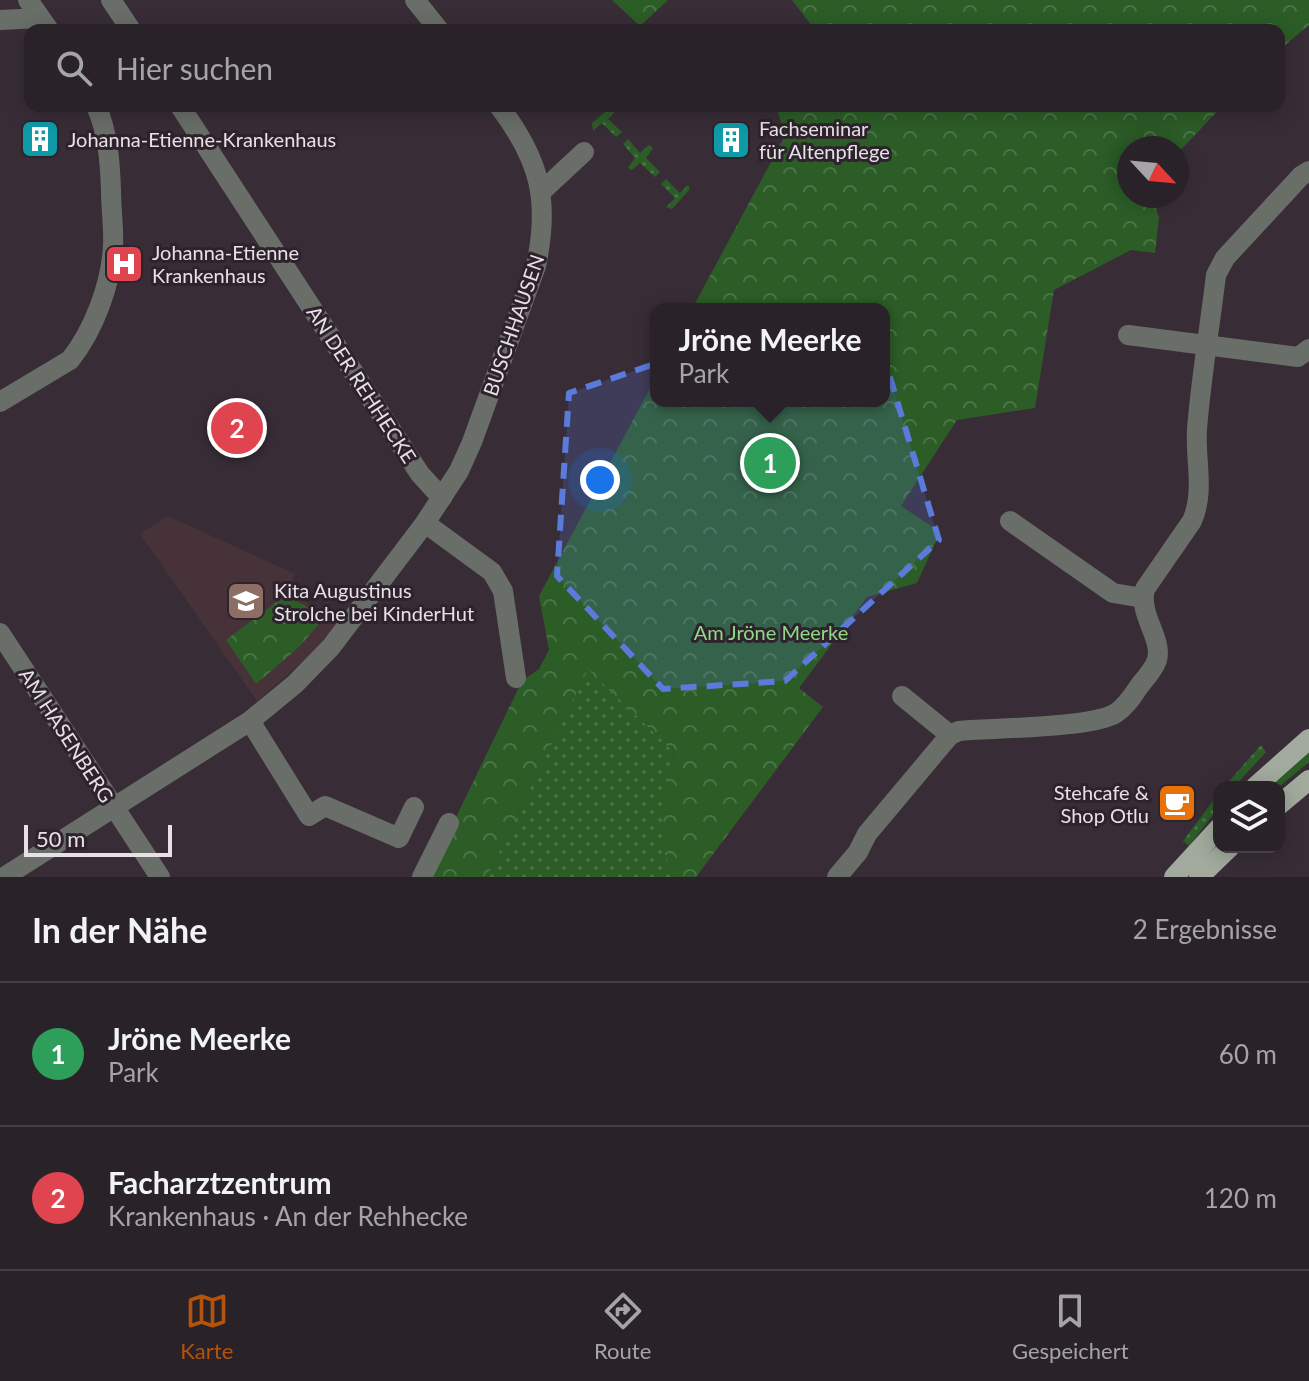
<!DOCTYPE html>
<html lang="de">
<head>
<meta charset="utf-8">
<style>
	:root { --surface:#2a2229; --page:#362f35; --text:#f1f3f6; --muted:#a5a4a8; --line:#463f46; --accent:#b45309 }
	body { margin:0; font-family:Lato,sans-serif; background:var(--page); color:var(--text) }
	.controls { position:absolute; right:24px; bottom:24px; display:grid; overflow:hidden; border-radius:16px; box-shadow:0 4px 20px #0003 }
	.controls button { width:72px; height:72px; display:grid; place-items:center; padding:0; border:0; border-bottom:2px solid var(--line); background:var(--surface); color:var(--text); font:40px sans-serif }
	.compass { position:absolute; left:1117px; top:136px; width:72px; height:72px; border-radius:50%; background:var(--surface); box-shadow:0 4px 20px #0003; rotate:116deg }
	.scale { position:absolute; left:24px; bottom:20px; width:148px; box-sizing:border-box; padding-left:8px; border:4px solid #e7e0e7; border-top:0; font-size:22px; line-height:28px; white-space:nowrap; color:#e7e0e7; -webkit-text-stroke:6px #2e232d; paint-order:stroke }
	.you { position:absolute; left:600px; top:480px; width:28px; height:28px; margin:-20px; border:6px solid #fff; border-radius:50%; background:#1a73e8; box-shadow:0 0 0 12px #1a73e833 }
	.badge { display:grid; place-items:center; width:52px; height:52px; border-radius:50%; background:var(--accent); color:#fff; font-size:26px; font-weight:700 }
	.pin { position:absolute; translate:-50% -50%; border:4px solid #fff; box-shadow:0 2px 8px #0006 }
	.popup { position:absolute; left:650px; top:303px; width:240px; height:104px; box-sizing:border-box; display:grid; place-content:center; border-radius:16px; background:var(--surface); filter:drop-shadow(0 2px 6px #0005); font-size:26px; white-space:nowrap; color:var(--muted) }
	.popup b { font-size:30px; color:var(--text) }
	.popup::after { content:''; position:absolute; left:50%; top:100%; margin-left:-16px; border:16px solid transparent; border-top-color:var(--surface) }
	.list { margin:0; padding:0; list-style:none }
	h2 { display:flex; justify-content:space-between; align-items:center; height:104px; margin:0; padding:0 32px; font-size:34px }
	h2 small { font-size:26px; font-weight:400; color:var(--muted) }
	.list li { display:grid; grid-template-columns:52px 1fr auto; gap:24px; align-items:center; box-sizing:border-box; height:144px; padding:0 32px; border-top:2px solid var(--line) }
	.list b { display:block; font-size:30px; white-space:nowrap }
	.list p { margin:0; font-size:26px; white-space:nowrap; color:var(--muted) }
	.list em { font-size:26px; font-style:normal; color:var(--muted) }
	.icon { flex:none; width:44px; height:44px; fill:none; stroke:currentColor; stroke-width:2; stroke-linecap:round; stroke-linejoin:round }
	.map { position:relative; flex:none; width:1309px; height:877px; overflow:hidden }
	.search { position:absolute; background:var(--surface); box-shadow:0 4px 20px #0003; left:24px; right:24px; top:24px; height:88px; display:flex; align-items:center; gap:20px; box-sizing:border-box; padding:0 28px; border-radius:16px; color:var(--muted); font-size:30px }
	.sheet { height:392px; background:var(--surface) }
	nav { display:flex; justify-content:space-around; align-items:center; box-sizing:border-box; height:112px; border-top:2px solid var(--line); background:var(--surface); font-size:22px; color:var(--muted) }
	nav a { display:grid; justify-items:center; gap:4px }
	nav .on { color:var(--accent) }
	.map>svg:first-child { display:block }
	.education { fill:#463238 }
	.grass { fill:url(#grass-dots) }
	.park { fill:url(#park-crowns) }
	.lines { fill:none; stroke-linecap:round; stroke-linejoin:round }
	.minor { stroke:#6a6e68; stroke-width:20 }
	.major { stroke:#a2aa9e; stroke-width:20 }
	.marked { fill:#5a7adc; fill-opacity:0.2; stroke:#5a7adc; stroke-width:6; stroke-dasharray:16 10; stroke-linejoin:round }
	.labels { text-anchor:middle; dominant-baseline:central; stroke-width:6; stroke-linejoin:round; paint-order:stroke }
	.poi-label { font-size:20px; fill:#e7e0e7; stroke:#2e232d; text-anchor:start }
	.street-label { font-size:20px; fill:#e7e0e7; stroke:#2e232d }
	.park-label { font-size:20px; fill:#90d888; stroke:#2e232d }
</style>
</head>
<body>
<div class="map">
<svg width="1309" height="877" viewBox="0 0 1309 877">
	<defs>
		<pattern id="grass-dots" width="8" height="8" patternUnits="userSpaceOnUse" patternTransform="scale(2)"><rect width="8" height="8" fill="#2c5d27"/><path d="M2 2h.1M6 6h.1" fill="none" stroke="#4b7446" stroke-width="1.8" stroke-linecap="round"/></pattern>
		<pattern id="park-crowns" width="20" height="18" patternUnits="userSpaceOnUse" patternTransform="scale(2)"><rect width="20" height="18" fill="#2c5d27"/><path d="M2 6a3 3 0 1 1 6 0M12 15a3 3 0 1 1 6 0" fill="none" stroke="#4b7446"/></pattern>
	</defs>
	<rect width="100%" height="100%" fill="#382d37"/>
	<path class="education" d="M168 516 295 574 287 592 342 619 308 657 257 701 140 534Z"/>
	<g class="grass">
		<path d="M611 107 616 110 608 119 622 132 616 137 602 123 593 131 592 123Z"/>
		<path d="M628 139 640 153 649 145 653 148 646 158 660 172 655 177 640 163 632 170 628 168 635 158 623 144Z"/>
		<path d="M666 179 680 193 688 185 690 189 672 209 666 207 675 198 661 184Z"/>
		<path d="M588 668 674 752C667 785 656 850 676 877H487Z"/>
		<path d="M1261 745 1266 752 1234 787H1224Z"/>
		<path d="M1309 750V762L1279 787H1267Z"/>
		<path d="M1219 793V807L1189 846 1183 841Z"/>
	</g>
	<g class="park">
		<path d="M612 0H668L640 26Z"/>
		<path d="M792 0H1309V25L1279 50V30H815Z"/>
		<path d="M776 106H1222L1177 154V148H1129V196H1151L1159 217 1155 253 1131 250 1054 290 1035 408 957 420 901 506 940 532 917 583 867 597 799 688 823 707 696 877H676C651 844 666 790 674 752L588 669 487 877H427L522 681 539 669 549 650 539 596 656 377V401H884V309H692L785 136Z"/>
		<path d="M286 595 325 617 299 647 256 684 226 640Z"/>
	</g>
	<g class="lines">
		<g class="minor">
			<path d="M28 0 49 30"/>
			<path d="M111 0 131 30"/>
			<path d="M415 0 439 30"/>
			<path d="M0 20 40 18"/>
			<path d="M180 106 420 474 442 498"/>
			<path d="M541 192 584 152"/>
			<path d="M1128 335 1298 357 1309 349"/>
			<path d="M0 402 70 360C94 330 111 284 113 246 114 228 111 209 111 190 110 162 108 132 96 106"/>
			<path d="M1010 521 1113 593 1143 598"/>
			<path d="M425 523 492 572 503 591 516 678"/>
			<path d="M0 633 160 877"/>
			<path d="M902 696 950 735"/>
			<path d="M250 721 309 816 325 806 399 838 414 807"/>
			<path d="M4 877 250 721 295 684 331 647 425 523 459 471 472 442 536 266C550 200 540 160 499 106"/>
			<path d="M422 877 449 823"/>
			<path d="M837 877 858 852 867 834 950 735 959 731C992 728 1093 728 1116 713 1127 706 1133 695 1140 685 1146 678 1154 669 1157 660 1163 638 1138 615 1145 589L1192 521C1205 492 1195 460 1197 429 1201 378 1210 326 1216 275L1225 258 1301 176 1309 171"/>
		</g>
		<g class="major">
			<path d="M1255 787 1309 739"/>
			<path d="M1279 805 1309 780"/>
			<path d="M1174 877 1219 828"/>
			<path d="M1199 877 1230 847"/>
		</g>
	</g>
	<path class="marked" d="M772 324 889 374 939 540 785 681 663 689 557 576 569 393Z"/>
	<defs>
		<symbol id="building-square" viewBox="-11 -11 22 22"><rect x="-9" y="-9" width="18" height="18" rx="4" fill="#0f9aa8" stroke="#2e232d"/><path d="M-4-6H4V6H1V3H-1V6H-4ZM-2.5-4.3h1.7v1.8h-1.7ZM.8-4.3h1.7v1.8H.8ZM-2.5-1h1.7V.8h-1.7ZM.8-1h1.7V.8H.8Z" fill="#fff"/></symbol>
		<symbol id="hospital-square" viewBox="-11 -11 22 22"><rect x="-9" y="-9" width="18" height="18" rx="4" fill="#e0444e" stroke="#2e232d"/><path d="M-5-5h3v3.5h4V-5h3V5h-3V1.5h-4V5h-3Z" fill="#fff"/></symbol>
		<symbol id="school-square" viewBox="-11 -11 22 22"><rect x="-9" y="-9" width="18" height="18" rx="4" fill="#8d6e63" stroke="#2e232d"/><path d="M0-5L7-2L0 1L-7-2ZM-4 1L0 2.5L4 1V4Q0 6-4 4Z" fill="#fff"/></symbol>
		<symbol id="cafe-square" viewBox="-11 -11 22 22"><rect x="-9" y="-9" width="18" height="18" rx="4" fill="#e8710a" stroke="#2e232d"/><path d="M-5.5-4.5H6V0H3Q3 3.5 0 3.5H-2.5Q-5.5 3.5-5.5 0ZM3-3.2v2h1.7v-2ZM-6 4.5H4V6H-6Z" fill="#fff"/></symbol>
	</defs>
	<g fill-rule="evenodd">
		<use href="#building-square" x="18" y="117" width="44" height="44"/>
		<use href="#building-square" x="709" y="118" width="44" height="44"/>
		<use href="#hospital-square" x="102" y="242" width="44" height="44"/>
		<use href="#school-square" x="224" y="579" width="44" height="44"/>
		<use href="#cafe-square" x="1155" y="781" width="44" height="44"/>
	</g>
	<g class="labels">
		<g class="poi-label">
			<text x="759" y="128">Fachseminar<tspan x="759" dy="23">für Altenpflege</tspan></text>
			<text x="68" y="139">Johanna-Etienne-Krankenhaus</text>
			<text x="152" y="252">Johanna-Etienne<tspan x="152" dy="23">Krankenhaus</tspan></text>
			<text x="274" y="590">Kita Augustinus<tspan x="274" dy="23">Strolche bei KinderHut</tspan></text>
			<text x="1149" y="792" text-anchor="end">Stehcafe &amp;<tspan x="1149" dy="23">Shop Otlu</tspan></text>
		</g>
		<g class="street-label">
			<text transform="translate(513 325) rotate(-71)">BUSCHHAUSEN</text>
			<text transform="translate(362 384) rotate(57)">AN DER REHHECKE</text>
			<text transform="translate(67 735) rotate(57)">AM HASENBERG</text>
		</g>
		<g class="park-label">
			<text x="771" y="632">Am Jröne Meerke</text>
		</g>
	</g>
</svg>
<div class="controls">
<button><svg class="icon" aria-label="layers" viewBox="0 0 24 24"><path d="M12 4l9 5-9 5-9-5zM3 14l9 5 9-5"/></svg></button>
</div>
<svg class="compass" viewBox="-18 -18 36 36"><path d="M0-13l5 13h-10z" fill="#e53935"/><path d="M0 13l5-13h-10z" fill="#a5a4a8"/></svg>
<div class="scale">50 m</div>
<div class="you"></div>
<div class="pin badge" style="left:770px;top:463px;background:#2e9e5b">1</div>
<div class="popup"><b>Jröne Meerke</b>Park</div>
<div class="pin badge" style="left:237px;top:428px;background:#e0444e">2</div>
<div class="search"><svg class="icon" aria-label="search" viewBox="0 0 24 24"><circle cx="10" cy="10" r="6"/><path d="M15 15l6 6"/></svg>Hier suchen</div>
</div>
<section class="sheet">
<h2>In der Nähe<small>2 Ergebnisse</small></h2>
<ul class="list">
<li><span class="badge" style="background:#2e9e5b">1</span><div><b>Jröne Meerke</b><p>Park</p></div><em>60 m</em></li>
<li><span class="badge" style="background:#e0444e">2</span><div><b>Facharztzentrum</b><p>Krankenhaus · An der Rehhecke</p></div><em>120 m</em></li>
</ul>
</section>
<nav>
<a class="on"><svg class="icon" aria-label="map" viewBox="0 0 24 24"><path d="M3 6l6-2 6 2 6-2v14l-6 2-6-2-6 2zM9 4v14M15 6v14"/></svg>Karte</a>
<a><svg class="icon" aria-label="directions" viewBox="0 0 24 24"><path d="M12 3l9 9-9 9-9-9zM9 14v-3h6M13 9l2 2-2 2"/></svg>Route</a>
<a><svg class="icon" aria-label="saved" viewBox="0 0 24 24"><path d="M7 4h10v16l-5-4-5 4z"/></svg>Gespeichert</a>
</nav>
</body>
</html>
